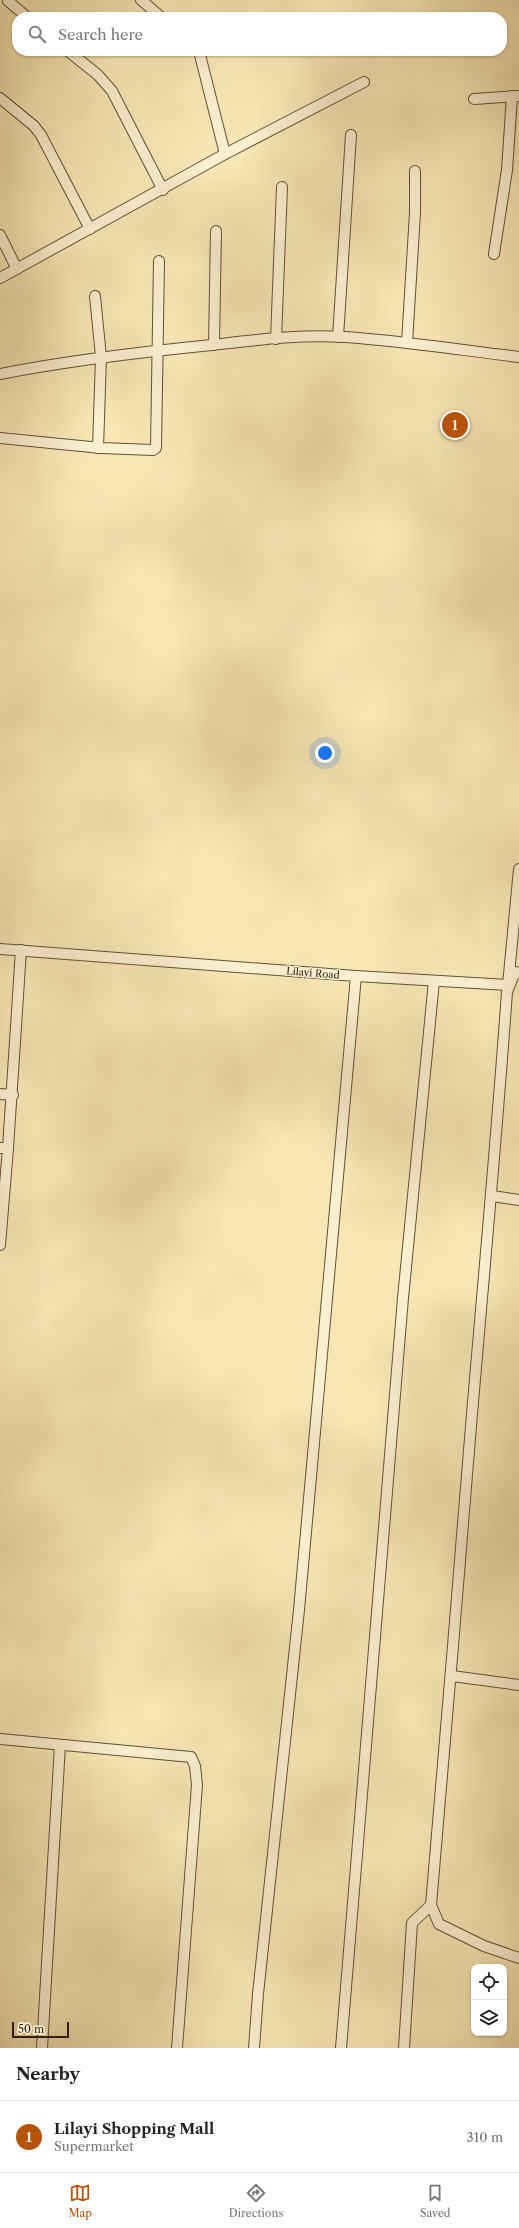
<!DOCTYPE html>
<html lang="en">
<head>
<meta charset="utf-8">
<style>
	:root { --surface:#fff; --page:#f2f2f2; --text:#222; --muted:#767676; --line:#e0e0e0; --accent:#b45309 }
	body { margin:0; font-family:"Libre Caslon Text",serif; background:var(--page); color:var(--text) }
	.controls { position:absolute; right:12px; bottom:12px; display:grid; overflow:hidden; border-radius:8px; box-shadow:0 1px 3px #0004 }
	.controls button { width:36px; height:36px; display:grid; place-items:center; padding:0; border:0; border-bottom:1px solid var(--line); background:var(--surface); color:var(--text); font:20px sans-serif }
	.scale { position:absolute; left:12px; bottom:10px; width:57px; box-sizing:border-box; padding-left:4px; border:2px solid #301f0d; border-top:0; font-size:11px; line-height:14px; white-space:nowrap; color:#301f0d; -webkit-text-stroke:3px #faefcf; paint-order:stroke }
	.you { position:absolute; left:325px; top:753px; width:14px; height:14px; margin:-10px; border:3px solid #fff; border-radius:50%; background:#1a73e8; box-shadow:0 0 0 6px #1a73e833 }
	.badge { display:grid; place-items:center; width:26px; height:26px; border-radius:50%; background:var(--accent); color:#fff; font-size:13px; font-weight:700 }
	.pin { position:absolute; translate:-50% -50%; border:2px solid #fff; box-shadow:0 1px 4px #0006 }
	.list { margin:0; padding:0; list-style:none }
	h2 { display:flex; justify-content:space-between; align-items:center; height:52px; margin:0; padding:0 16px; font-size:17px }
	h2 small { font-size:13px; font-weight:400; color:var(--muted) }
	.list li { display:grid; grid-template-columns:26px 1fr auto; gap:12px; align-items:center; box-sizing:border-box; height:72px; padding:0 16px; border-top:1px solid var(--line) }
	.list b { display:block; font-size:15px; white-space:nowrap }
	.list p { margin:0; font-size:13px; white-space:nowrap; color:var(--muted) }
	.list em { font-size:13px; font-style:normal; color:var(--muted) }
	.icon { flex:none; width:22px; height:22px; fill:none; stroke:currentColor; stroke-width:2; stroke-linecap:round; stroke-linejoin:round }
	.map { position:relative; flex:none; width:519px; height:2048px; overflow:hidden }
	.search { position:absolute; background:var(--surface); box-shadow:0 1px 3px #0004; left:12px; right:12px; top:12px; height:44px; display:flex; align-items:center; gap:10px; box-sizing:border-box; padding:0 14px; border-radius:16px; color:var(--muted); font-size:15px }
	.sheet { height:124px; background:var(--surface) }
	nav { display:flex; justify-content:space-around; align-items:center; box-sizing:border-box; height:56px; border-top:1px solid var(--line); background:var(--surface); font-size:11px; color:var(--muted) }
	nav a { display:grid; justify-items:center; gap:2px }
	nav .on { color:var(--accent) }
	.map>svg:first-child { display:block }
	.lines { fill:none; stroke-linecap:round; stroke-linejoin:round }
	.minor-casing { stroke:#625137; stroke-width:12 }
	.minor { stroke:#faefcf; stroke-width:10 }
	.labels { text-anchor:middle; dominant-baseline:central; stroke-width:3; stroke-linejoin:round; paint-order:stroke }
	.street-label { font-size:10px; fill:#301f0d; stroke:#faefcf }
</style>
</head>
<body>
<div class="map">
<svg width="519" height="2048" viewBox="0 0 519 2048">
	<rect width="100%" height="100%" fill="#f8e6b5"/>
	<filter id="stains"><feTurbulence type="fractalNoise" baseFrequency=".005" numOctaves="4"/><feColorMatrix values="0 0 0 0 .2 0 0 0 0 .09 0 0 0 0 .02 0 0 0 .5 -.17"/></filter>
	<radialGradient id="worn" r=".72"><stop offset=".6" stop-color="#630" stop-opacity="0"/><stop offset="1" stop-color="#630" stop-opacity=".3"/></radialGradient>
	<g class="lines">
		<defs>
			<g id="minor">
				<path d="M141 0 161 17"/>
				<path d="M8 1 27 17"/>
				<path d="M68 51 98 75 112 91 163 190"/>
				<path d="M199 51 225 154"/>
				<path d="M0 98 34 126 41 135 90 229"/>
				<path d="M474 99 518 96"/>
				<path d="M0 235 17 269"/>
				<path d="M494 254 507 170 512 96"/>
				<path d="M0 278 225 154 364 82"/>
				<path d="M95 296 101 357 98 448"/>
				<path d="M338 337 351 135"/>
				<path d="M276 339 282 187"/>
				<path d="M407 343 415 213V171"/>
				<path d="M214 345 216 231"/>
				<path d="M0 374C71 360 141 352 212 345 256 340 301 334 345 337 403 341 461 350 519 357"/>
				<path d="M0 438 101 448 153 450 156 448 159 261"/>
				<path d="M0 949 356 976 508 985 519 869"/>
				<path d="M519 973 515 972 507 992C497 1133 484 1273 472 1414 458 1578 446 1741 431 1905L439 1924 484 1946 519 1958"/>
				<path d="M0 1094 13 1095"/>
				<path d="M0 1148H8L0 1245"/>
				<path d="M8 1148 21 950"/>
				<path d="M492 1196 519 1200"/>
				<path d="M452 1676 519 1685"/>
				<path d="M0 1739 191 1757 195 1766 197 1785 177 2048"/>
				<path d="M42 2048 60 1745"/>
				<path d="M254 2048 258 1994 299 1610 356 976"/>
				<path d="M341 2048 403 1298 434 981"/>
				<path d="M404 2048 412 1923 431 1905"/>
			</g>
		</defs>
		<use href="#minor" class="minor-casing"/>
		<use href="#minor" class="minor"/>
	</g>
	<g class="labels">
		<g class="street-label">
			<text transform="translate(313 973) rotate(5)">Lilayi Road</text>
		</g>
	</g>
	<rect width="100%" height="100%" filter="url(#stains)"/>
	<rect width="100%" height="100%" fill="url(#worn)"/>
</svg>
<div class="controls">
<button><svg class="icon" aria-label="locate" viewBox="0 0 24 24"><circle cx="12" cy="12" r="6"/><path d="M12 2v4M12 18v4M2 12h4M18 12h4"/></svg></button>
<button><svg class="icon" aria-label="layers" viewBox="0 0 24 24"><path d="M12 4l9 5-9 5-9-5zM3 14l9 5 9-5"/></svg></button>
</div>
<div class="scale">50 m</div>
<div class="you"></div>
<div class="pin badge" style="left:455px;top:425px">1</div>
<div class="search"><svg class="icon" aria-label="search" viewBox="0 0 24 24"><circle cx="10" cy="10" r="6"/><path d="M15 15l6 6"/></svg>Search here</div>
</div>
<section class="sheet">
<h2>Nearby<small></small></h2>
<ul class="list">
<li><span class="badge">1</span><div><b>Lilayi Shopping Mall</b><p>Supermarket</p></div><em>310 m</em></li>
</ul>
</section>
<nav>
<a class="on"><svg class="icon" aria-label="map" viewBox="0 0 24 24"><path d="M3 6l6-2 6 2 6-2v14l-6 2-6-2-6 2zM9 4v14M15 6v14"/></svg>Map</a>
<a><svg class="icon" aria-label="directions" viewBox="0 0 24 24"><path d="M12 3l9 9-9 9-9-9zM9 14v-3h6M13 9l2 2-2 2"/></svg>Directions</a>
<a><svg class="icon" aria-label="saved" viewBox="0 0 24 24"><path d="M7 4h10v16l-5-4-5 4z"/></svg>Saved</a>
</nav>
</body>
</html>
